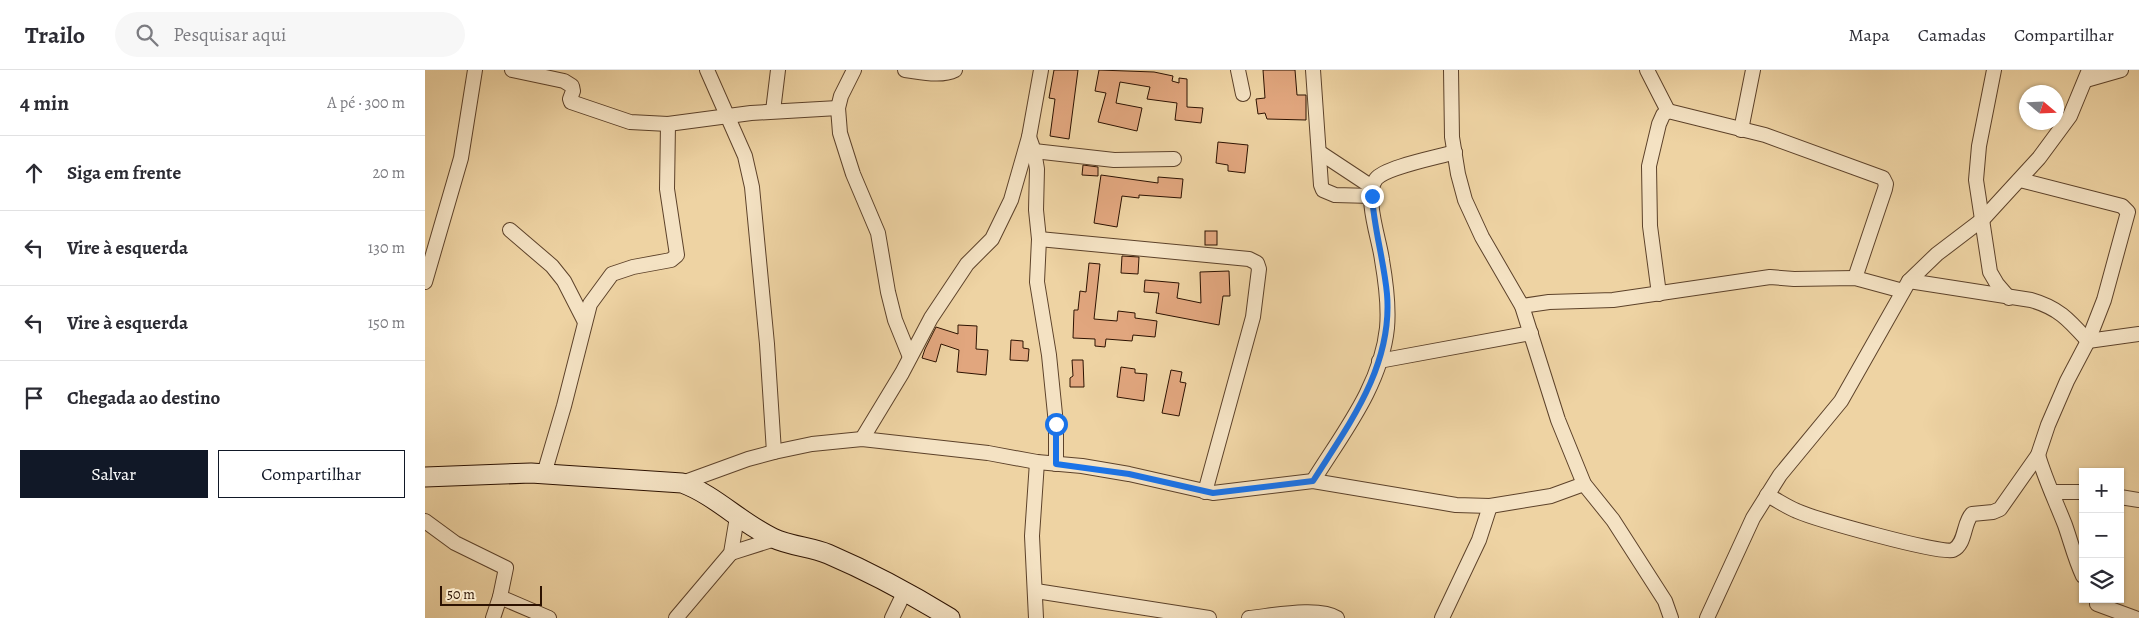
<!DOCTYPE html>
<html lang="pt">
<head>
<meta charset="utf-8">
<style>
	:root { --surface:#fff; --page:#f7f7f7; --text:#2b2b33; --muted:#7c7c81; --line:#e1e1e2; --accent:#111827 }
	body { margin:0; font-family:Alegreya,serif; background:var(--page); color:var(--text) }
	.controls { position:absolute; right:15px; bottom:15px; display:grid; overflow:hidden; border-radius:0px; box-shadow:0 1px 4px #0004 }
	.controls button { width:45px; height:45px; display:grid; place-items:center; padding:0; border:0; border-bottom:1px solid var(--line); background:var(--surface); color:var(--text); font:25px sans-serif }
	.compass { position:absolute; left:1594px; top:15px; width:45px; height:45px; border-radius:50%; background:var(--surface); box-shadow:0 1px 4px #0004; rotate:109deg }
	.scale { position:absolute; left:15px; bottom:12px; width:102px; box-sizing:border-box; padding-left:5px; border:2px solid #2d1201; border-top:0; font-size:14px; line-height:18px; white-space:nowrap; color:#2d1201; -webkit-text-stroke:4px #f4e2c3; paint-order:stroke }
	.stop { position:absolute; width:15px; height:15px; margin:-11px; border:4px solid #1a73e8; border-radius:50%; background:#fff }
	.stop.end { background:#1a73e8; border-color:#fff; box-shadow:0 1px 5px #0008 }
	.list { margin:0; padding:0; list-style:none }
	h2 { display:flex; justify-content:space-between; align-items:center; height:65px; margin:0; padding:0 20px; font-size:21px }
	h2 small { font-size:16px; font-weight:400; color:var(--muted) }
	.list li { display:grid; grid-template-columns:32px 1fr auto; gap:15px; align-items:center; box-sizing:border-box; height:75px; padding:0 20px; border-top:1px solid var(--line) }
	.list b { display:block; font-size:19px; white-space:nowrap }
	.list em { font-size:16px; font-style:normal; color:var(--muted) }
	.actions { display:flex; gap:10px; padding:15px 20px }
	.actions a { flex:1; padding:11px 0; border:1px solid var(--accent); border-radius:0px; text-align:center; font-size:18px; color:var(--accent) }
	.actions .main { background:var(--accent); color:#fff }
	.icon { flex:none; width:28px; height:28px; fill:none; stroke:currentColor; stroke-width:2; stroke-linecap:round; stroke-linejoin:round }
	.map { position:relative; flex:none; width:1714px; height:548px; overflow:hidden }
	header { display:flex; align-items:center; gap:30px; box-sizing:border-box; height:70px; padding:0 25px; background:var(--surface); border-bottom:1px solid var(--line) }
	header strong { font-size:24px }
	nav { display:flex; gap:28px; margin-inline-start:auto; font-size:18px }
	.search { width:350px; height:45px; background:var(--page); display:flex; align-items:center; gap:12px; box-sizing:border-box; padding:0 18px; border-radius:28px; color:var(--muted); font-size:19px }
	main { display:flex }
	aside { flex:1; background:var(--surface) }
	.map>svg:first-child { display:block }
	.building { fill:#e1a67e; stroke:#2d1201 }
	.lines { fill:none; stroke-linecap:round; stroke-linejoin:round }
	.street-casing { stroke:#5d422a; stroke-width:16 }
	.secondary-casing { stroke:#2d1201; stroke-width:21 }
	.street { stroke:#f4e2c3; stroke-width:14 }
	.secondary { stroke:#f4e2c3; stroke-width:19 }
	.route { stroke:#1a73e8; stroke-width:6 }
</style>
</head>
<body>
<header>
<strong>Trailo</strong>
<div class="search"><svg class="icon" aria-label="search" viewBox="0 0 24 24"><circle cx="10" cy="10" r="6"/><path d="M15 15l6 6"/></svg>Pesquisar aqui</div>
<nav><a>Mapa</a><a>Camadas</a><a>Compartilhar</a></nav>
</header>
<main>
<aside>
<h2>4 min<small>A pé · 300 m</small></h2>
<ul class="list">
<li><svg class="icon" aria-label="ahead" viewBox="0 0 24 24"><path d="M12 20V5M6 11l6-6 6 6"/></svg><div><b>Siga em frente</b></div><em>20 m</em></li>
<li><svg class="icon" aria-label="left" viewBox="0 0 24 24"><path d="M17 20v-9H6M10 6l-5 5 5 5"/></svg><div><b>Vire à esquerda</b></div><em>130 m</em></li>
<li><svg class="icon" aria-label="left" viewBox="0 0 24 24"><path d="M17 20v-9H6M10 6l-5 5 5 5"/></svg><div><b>Vire à esquerda</b></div><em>150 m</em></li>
<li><svg class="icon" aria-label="arrive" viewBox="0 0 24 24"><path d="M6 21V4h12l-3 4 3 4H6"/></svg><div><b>Chegada ao destino</b></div></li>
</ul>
<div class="actions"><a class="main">Salvar</a><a>Compartilhar</a></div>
</aside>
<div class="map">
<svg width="1714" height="548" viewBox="0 0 1714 548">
	<rect width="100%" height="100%" fill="#eed3a3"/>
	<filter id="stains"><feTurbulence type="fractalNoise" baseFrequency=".004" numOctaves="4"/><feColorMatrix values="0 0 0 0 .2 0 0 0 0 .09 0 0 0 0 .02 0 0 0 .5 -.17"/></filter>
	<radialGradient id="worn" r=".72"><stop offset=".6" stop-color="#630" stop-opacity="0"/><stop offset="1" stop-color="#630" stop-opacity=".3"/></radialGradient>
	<g class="building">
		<path d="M629 0H653L644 69 625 66 630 29 624 28Z"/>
		<path d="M674 0 729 2 748 6 747 11 754 13V8L762 9V37L778 38 776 53 750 50 752 33 722 29 725 17 695 12 691 33 717 38 712 61 673 52 681 23 670 21Z"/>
		<path d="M838 0H870L872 25H881V50L842 49 840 43 833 44 831 29 840 28Z"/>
		<path d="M793 72 823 75 820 103 803 101V95L791 93Z"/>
		<path d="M658 95 673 97V106L657 105Z"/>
		<path d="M676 105 733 113V107L758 109 756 128 714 125V128L697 126 692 157 669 153Z"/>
		<rect x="780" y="161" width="12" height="14"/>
		<path d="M697 186 714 187 713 204 696 203Z"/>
		<path d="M664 193 675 194 669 249 692 251 693 241 710 243V248L732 251 730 267 708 265 707 271 681 269 680 277 670 276V269L648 268 649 240H653L655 221 661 222Z"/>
		<path d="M804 201 805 226H798L794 255 731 243 734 223 719 222 720 210 754 213 752 228 776 233 775 202Z"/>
		<path d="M533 255 552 256 551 279 563 280 561 305 532 302 534 280 516 274 511 292 497 288 500 279 511 257 533 264Z"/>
		<path d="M586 270 598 271V278L604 279 603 291 585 290Z"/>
		<path d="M647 290H658L659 317H645V308L648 306Z"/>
		<path d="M696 297 710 299V303L722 304 719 331 692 327Z"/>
		<path d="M746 300 757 302 755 312 761 313 754 346 737 343Z"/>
	</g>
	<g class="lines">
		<defs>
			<g id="street">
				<path d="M87 0 139 11 147 16 148 21 145 29 146 32 205 52 243 54 326 43 413 38"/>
				<path d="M282 0 320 86 327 117 342 274 349 382"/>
				<path d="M429 0 416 26 413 38 415 63 428 104 453 163 463 222 470 250 485 287"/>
				<path d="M480 0C496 2 516 7 530 0"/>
				<path d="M813 0 818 24"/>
				<path d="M888 0 896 115 898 120 910 125 947 126"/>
				<path d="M1026 0 1027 67 1033 104 1040 130 1057 167 1097 236 1133 350 1159 414 1188 450 1240 531 1246 548"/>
				<path d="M1222 0 1243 41"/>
				<path d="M1569 0 1554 76 1551 110 1565 202 1572 214 1584 228"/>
				<path d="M1661 10 1696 0"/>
				<path d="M348 41 353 0"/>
				<path d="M1316 60 1328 0"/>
				<path d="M604 67 609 81 612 99 611 140 614 169 612 212 624 285 631 354V394"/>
				<path d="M609 81 689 90 749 89"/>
				<path d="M894 82 947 117"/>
				<path d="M85 160 127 196 139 211 160 252"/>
				<path d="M614 169 824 189 832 193 834 199 828 247 780 422"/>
				<path d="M1484 211 1606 230C1634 238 1644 250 1663 271L1714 264"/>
				<path d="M0 212 36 88 50 0"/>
				<path d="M1234 224 1225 156 1224 96 1234 54 1238 45 1243 41 1340 65 1458 108 1461 114 1460 119 1430 208"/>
				<path d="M1097 236 1124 232 1188 230 1345 207 1369 209 1430 208 1478 221"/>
				<path d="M954 291 1106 263"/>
				<path d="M437 369 477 303 506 248 542 194 567 169 586 130 604 67 616 0"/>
				<path d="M1613 385C1620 409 1631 432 1640 455 1646 472 1650 489 1658 506"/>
				<path d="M119 404 139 336 165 234 187 204 208 197 246 190 252 185 242 119 243 54"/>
				<path d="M888 411C917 364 956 316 962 258 964 236 961 213 957 190 955 171 938 126 951 109 960 97 1014 87 1030 82"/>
				<path d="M257 413 323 389 349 382 387 374 437 369 563 383 612 392 657 396 704 404 788 423 888 411 1031 435 1065 436 1126 426 1159 414"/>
				<path d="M1627 422H1658"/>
				<path d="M1342 425C1352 430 1362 437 1372 441 1390 449 1517 485 1528 480 1541 474 1538 453 1547 444L1568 442 1575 439 1613 385 1623 355 1642 311 1663 271 1679 230 1703 142 1697 136 1595 110"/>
				<path d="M1695 427 1714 430"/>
				<path d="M0 451 30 473 81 498 75 527 68 548"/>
				<path d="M306 483 350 469"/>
				<path d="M611 521 784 548"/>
				<path d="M75 527 124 548"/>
				<path d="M1672 534 1710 548"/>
				<path d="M251 548 306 483 312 447"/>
				<path d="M467 548 480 521"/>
				<path d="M611 548 607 466 612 392"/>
				<path d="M824 548C846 546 894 536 912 548"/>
				<path d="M1017 548 1054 470 1065 436"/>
				<path d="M1282 548 1328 448 1355 405 1416 331 1484 211 1512 184 1558 149 1614 88 1645 46 1664 0"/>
			</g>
			<path id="secondary" d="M0 407 106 403 257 413C290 425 316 453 348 468 365 476 386 477 403 484 445 502 486 524 525 548"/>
		</defs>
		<use href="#street" class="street-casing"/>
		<use href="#secondary" class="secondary-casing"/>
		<use href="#street" class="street"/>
		<use href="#secondary" class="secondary"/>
	</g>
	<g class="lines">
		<path class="route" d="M631 354V394L704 404 788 423 888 411C924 354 968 296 962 224 959 191 949 159 947 126"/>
	</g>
	<rect width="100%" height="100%" filter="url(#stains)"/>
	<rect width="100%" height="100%" fill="url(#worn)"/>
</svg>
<div class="controls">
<button>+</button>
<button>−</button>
<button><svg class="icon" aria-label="layers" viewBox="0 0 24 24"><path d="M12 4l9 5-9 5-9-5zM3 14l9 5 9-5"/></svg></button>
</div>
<svg class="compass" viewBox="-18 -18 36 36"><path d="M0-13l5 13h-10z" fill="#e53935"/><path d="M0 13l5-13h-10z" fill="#7c7c81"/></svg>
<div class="scale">50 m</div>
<div class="stop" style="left:631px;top:354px"></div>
<div class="stop end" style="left:947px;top:126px"></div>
</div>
</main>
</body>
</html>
